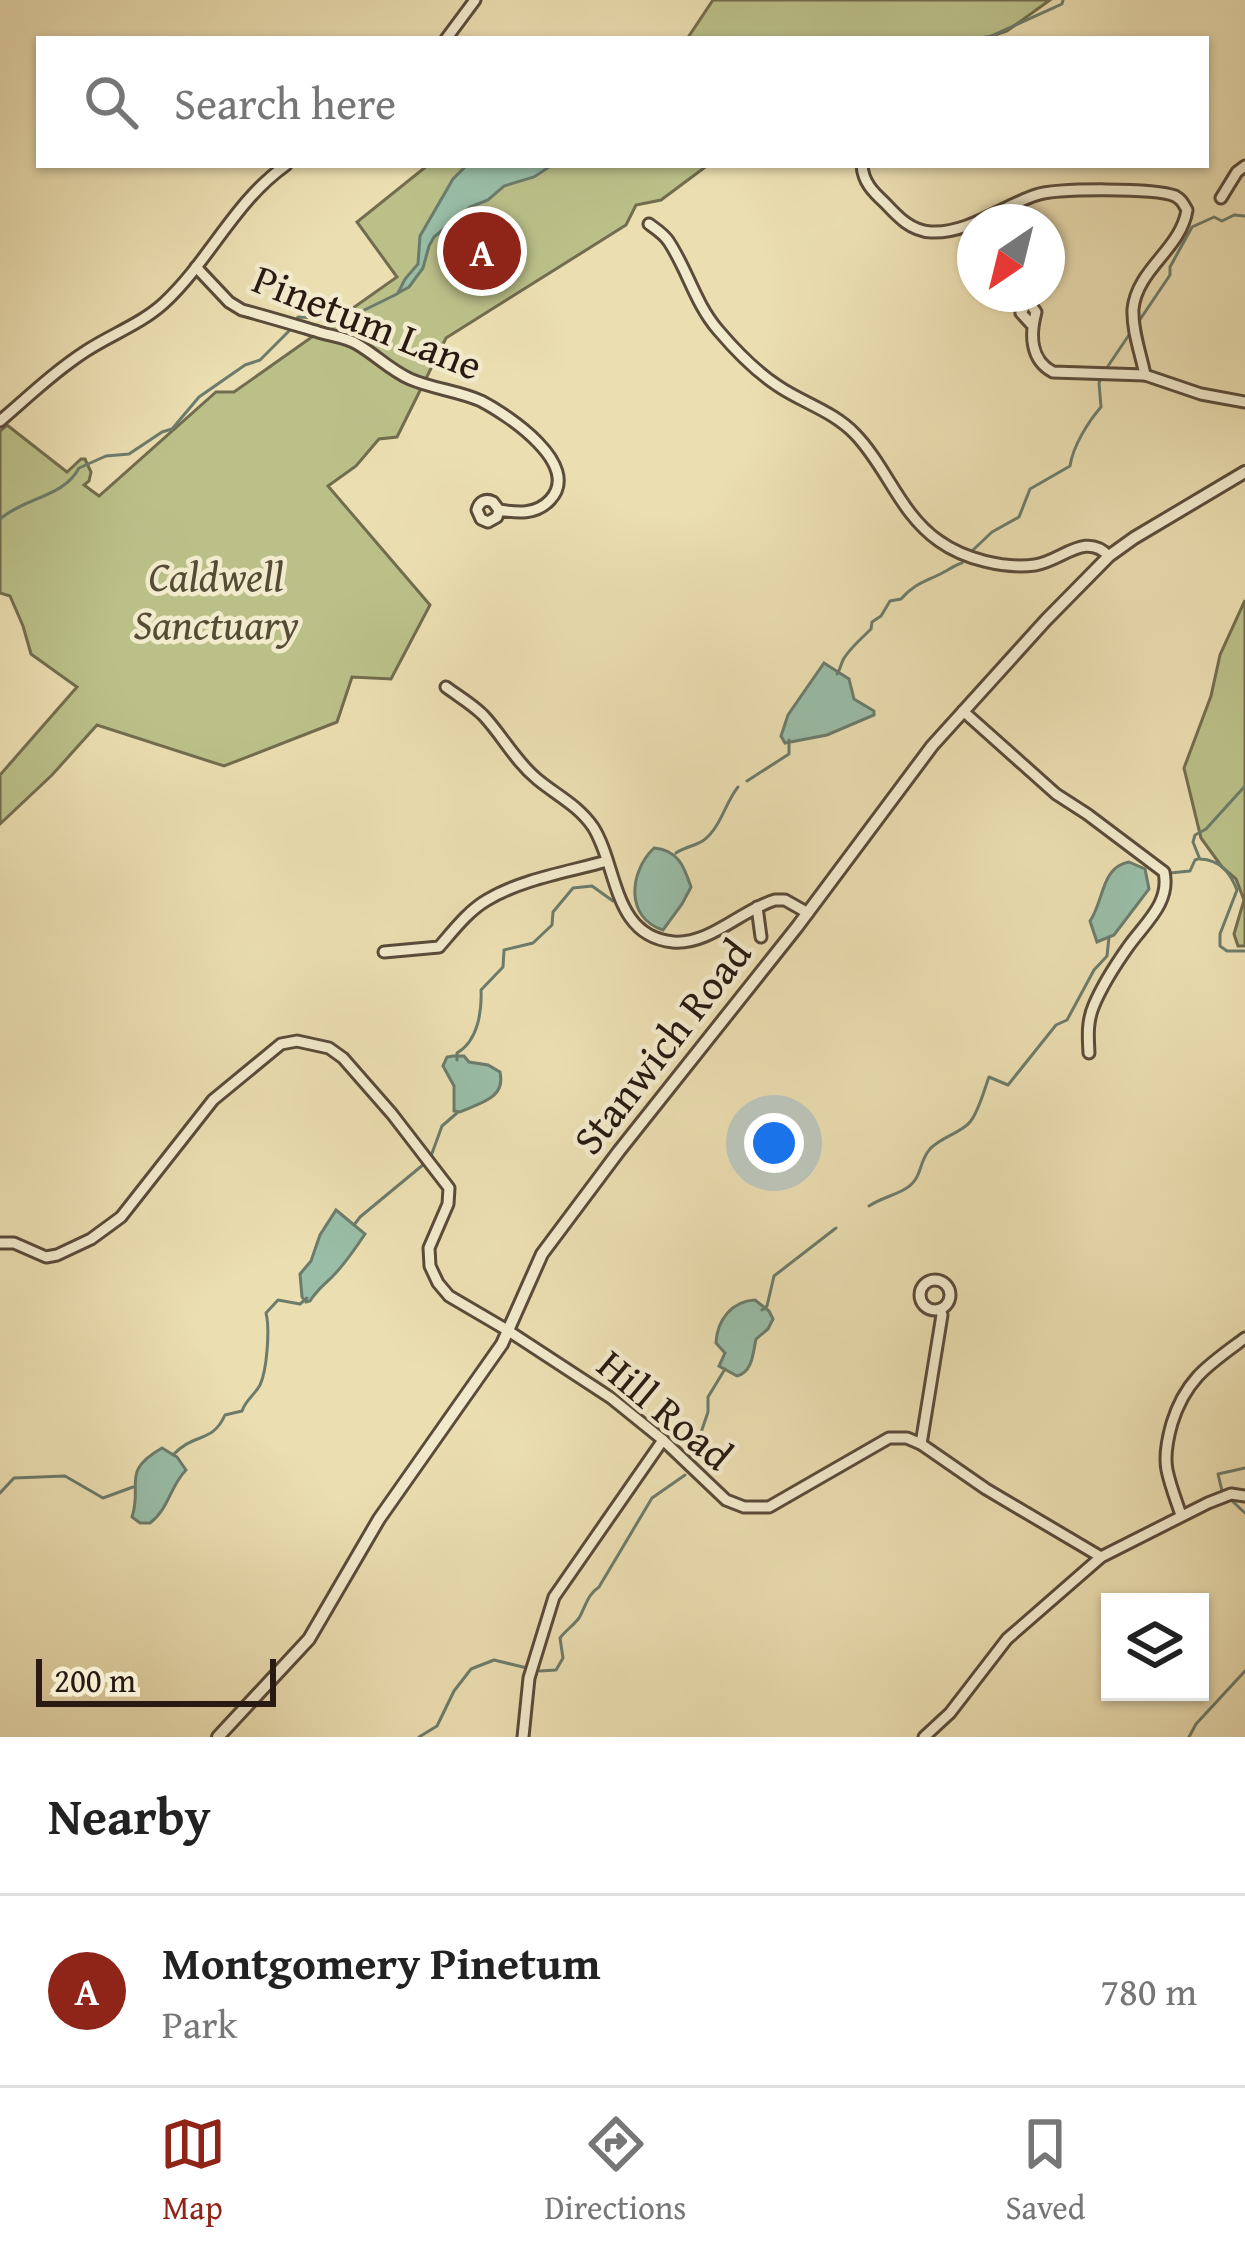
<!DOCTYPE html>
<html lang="en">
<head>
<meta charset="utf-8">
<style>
	:root { --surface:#fff; --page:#f2f2f2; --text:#222; --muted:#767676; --line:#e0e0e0; --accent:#8f2418 }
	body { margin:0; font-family:"Gentium Book Plus",serif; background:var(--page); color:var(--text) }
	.controls { position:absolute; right:36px; bottom:36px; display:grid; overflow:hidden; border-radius:0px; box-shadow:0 3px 9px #0004 }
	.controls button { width:108px; height:108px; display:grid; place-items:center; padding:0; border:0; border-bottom:3px solid var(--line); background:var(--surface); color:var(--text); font:60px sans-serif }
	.compass { position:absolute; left:957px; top:204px; width:108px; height:108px; border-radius:50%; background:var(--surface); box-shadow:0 3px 9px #0004; rotate:215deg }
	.scale { position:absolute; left:36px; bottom:30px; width:240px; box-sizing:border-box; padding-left:12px; border:6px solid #291a13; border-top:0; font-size:33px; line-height:42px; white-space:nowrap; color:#291a13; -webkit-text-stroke:9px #f2eacc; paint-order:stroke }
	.you { position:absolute; left:774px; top:1143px; width:42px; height:42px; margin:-30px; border:9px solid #fff; border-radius:50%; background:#1a73e8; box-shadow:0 0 0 18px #1a73e833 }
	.badge { display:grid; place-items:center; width:78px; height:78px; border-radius:50%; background:var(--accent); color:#fff; font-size:39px; font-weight:700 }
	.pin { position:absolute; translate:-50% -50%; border:6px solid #fff; box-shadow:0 3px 12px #0006 }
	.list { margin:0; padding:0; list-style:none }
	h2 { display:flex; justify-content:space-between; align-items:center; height:156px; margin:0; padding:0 48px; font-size:51px }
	h2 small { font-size:39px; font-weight:400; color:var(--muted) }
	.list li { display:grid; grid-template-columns:78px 1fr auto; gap:36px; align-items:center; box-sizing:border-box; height:192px; padding:0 48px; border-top:3px solid var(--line) }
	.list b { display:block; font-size:45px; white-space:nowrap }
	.list p { margin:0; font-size:39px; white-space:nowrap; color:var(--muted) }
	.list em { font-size:39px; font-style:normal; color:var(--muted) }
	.icon { flex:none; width:66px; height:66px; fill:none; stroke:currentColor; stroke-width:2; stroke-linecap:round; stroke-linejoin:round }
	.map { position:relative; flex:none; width:1245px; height:1737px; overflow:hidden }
	.search { position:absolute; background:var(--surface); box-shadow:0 3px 9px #0004; left:36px; right:36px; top:36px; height:132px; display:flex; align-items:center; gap:30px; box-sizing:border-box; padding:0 42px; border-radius:0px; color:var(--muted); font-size:45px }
	.sheet { height:348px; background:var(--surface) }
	nav { display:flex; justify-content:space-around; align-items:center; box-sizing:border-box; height:168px; border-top:3px solid var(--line); background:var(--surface); font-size:33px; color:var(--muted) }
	nav a { display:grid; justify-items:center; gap:6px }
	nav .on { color:var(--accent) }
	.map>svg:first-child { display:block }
	.green { fill:#bbc089; stroke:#726d4e; stroke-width:3 }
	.water { fill:#99bda7; stroke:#6c7c6c; stroke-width:3 }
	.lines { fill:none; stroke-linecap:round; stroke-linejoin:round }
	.stream { stroke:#6c7c6c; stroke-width:3 }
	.minor-casing { stroke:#5a4b3a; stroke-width:15 }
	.tertiary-casing { stroke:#5a4b3a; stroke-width:16 }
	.minor { stroke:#f2eacc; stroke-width:9 }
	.tertiary { stroke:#f2eacc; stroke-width:10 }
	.labels { text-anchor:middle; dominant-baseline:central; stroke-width:9; stroke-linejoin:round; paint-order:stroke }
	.street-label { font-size:42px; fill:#291a13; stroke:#f2eacc }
	.park-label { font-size:42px; font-style:italic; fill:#554c36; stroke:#f2eacc }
</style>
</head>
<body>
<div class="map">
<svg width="1245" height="1737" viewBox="0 0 1245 1737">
	<rect width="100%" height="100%" fill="#ebdeb1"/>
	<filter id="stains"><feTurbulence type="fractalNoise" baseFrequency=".00167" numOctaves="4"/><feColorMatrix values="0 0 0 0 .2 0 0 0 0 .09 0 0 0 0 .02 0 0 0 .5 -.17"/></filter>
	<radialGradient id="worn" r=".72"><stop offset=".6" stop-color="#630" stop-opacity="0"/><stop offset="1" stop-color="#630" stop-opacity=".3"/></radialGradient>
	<g class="green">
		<path d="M713 0H1050L1007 31 984 39H687Z"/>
		<path d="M428 165H708L661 200 636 205 626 225 446 338 397 437 379 439 356 466 328 486 430 605 391 679 352 677 337 722 224 766 97 725 52 775 0 824V775L77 687 31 654 23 626 10 596 0 593V431L7 425 67 472 81 459H85L91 472 89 481 84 485 99 496 216 392H234L397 277 357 222Z"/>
		<path d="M1245 600V946H1238L1234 934 1244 900 1236 879 1222 867 1201 838 1184 768 1211 696 1220 655Z"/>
	</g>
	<g class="water">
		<path d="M467 165H552L534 177 504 186 488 200 470 207 434 237 429 246 423 268 409 287 398 293 405 279 418 264 420 236 453 179Z"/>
		<path d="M824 663 849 679 854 699 874 711V715L827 735 785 743 781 736 788 715Z"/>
		<path d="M654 848C678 850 684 866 691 887L682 904 663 930C625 918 629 872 654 848Z"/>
		<path d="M1129 862 1145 869 1149 889 1114 935 1097 942 1090 921C1104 901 1101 867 1129 862Z"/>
		<path d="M453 1056H464L469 1062 488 1065 500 1072C506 1099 479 1103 460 1112L454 1111V1086L443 1066 447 1057Z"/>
		<path d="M336 1210 365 1234C355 1249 345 1264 332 1277 324 1285 317 1290 310 1301L306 1302 302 1297 300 1274 311 1261 320 1235Z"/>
		<path d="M755 1300 769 1311 773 1319 768 1329 756 1339C753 1352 753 1372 737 1376L719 1366 725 1353 716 1343C717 1320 732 1301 755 1300Z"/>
		<path d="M162 1448 177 1457 186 1470C170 1486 169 1509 150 1523H140L132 1517C143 1484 120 1472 162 1448Z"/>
	</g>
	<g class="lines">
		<g class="stream">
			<path d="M975 39 991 36 1062 4 1063 0"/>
			<path d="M296 320 298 317 346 319 397 294"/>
			<path d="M1137 324 1170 275V267L1192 227 1214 217 1222 221 1234 215 1245 216"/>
			<path d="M1106 369 1131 332"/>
			<path d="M0 519C26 497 64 497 79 468L106 456 129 454 162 432 172 429 199 397 245 365 260 360 291 329"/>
			<path d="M973 550 992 532 1019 517 1030 489 1070 466C1073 446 1088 422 1101 407L1099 383 1102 377"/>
			<path d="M837 674C840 670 841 664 843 660 848 650 863 637 871 629L872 622 881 616 890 601 901 599C914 583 928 581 944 572 950 569 955 565 962 563"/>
			<path d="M747 781 789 754V740"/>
			<path d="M676 853C684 847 696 846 704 840 721 827 726 801 738 787"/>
			<path d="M1199 857 1193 842 1195 835 1206 829 1245 786"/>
			<path d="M1200 859C1220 860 1230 872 1237 890L1220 934V946L1227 951H1245"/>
			<path d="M1170 873 1190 871 1195 860 1198 859"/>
			<path d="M457 1060V1053C478 1041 482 1011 481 990L503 967 504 950 533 943 552 925 553 912 573 888 592 886 613 901"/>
			<path d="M431 1156 442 1126 457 1113"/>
			<path d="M869 1206C881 1198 893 1196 905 1189 923 1179 918 1162 930 1149 941 1137 961 1133 970 1122 979 1111 984 1090 989 1077L1008 1085 1056 1025 1067 1020 1094 970 1107 956 1109 937"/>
			<path d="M354 1225 360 1217 424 1164"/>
			<path d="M762 1310 767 1306 774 1276 836 1228"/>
			<path d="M173 1455C194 1432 212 1444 225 1415L242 1411C246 1399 254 1396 260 1385 267 1370 270 1329 266 1313L278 1300 300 1304 307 1298"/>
			<path d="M693 1456 708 1412V1397L725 1369"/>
			<path d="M1222 1491 1218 1474 1245 1468"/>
			<path d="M0 1493 14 1478 65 1476 103 1498 133 1487"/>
			<path d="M1229 1498 1245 1513"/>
			<path d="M540 1671 556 1670 563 1658 560 1638C566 1630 573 1626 579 1618 586 1606 587 1595 599 1587L652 1498 685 1475"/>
			<path d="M419 1737 437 1726 454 1691 471 1669 494 1660 527 1668"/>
			<path d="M1189 1737 1196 1724 1245 1671"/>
		</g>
		<defs>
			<g id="minor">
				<path d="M446 39 475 0"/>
				<path d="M862 165C863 182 873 192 885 203 898 217 911 231 931 232 968 234 1002 206 1036 195 1057 188 1155 188 1175 196 1182 200 1183 203 1187 210 1181 249 1137 269 1133 309 1132 331 1141 354 1145 375"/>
				<path d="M1221 198 1237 172 1245 166"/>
				<path d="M649 224C656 229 665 235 669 242 688 271 695 303 718 330 735 350 755 371 778 386 803 403 833 411 855 434 887 467 900 514 939 541 964 559 1004 569 1035 565 1062 561 1085 531 1109 556"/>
				<path d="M196 267 229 302 242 310C269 317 295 325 322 333 333 336 347 338 357 344 376 355 390 370 410 379 433 389 459 391 481 401 508 415 583 465 550 500 536 515 517 513 499 510L493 502C485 498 479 502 477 510L481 519 488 522 497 517 499 510"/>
				<path d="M1032 325 1021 313 1026 304 1031 305 1036 312C1030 334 1030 360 1053 372L1145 375 1201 394 1245 402"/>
				<path d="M0 421C28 397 55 371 86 351 112 334 141 324 164 303 210 260 234 202 286 165"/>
				<path d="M446 687C458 696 472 704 483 715 502 735 515 761 537 779 556 795 578 805 593 827 618 866 612 936 673 942 710 945 741 910 775 900H785L808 913"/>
				<path d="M963 711 1056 794 1087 814 1164 872C1171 903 1144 924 1128 947 1116 964 1102 986 1094 1005 1087 1021 1088 1036 1089 1053"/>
				<path d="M757 907 761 937"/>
				<path d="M384 952 439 947C453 931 468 911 487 900 522 879 568 872 607 861"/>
				<path d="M0 1243H14L46 1257 57 1255 91 1239 121 1217 213 1100 281 1044 297 1041 329 1048 343 1058 392 1114 449 1188 448 1204 429 1248 430 1266 438 1283 449 1296 507 1330 611 1398 663 1440 726 1500 744 1507H769L889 1438H907L921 1444 986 1489 1101 1557"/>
				<circle cx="935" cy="1295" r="15"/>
				<path d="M921 1444 942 1315 940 1309"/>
				<path d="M1181 1515C1176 1500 1170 1485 1167 1470 1164 1455 1168 1437 1172 1423 1186 1378 1210 1364 1245 1338"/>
				<path d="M523 1737 529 1678 554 1597 663 1440"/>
				<path d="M924 1737 950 1713 1007 1639 1101 1557 1208 1503 1231 1494 1245 1496"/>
			</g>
			<path id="tertiary" d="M218 1737 309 1639 379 1519 502 1344 542 1254 619 1151 797 927 932 746 1046 620 1109 556 1134 538 1245 472"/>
		</defs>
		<use href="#minor" class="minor-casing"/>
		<use href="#tertiary" class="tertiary-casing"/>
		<use href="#minor" class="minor"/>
		<use href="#tertiary" class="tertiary"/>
	</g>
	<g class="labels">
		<g class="street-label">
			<text transform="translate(368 321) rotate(22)">Pinetum Lane</text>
			<text transform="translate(661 1046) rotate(-52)">Stanwich Road</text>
			<text transform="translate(666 1409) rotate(40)">Hill Road</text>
		</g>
		<g class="park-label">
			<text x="216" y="575">Caldwell<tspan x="216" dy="48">Sanctuary</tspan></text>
		</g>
	</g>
	<rect width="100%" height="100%" filter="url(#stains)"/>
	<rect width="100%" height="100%" fill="url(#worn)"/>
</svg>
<div class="controls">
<button><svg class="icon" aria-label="layers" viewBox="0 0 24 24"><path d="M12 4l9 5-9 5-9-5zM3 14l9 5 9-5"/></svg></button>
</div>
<svg class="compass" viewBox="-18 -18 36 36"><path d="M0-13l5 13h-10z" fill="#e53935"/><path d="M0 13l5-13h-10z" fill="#767676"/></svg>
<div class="scale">200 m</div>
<div class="you"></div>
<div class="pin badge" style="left:482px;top:251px">A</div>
<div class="search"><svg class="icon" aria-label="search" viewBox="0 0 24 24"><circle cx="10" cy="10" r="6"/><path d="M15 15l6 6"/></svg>Search here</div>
</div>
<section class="sheet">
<h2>Nearby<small></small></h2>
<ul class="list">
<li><span class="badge">A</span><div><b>Montgomery Pinetum</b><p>Park</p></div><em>780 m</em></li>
</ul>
</section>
<nav>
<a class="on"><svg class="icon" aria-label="map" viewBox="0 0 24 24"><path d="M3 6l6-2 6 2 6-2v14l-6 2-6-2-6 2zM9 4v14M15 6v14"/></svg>Map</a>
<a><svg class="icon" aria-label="directions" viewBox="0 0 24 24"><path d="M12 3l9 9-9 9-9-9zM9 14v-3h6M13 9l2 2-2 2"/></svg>Directions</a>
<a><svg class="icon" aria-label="saved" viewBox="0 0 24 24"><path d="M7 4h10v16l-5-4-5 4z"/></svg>Saved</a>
</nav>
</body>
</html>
